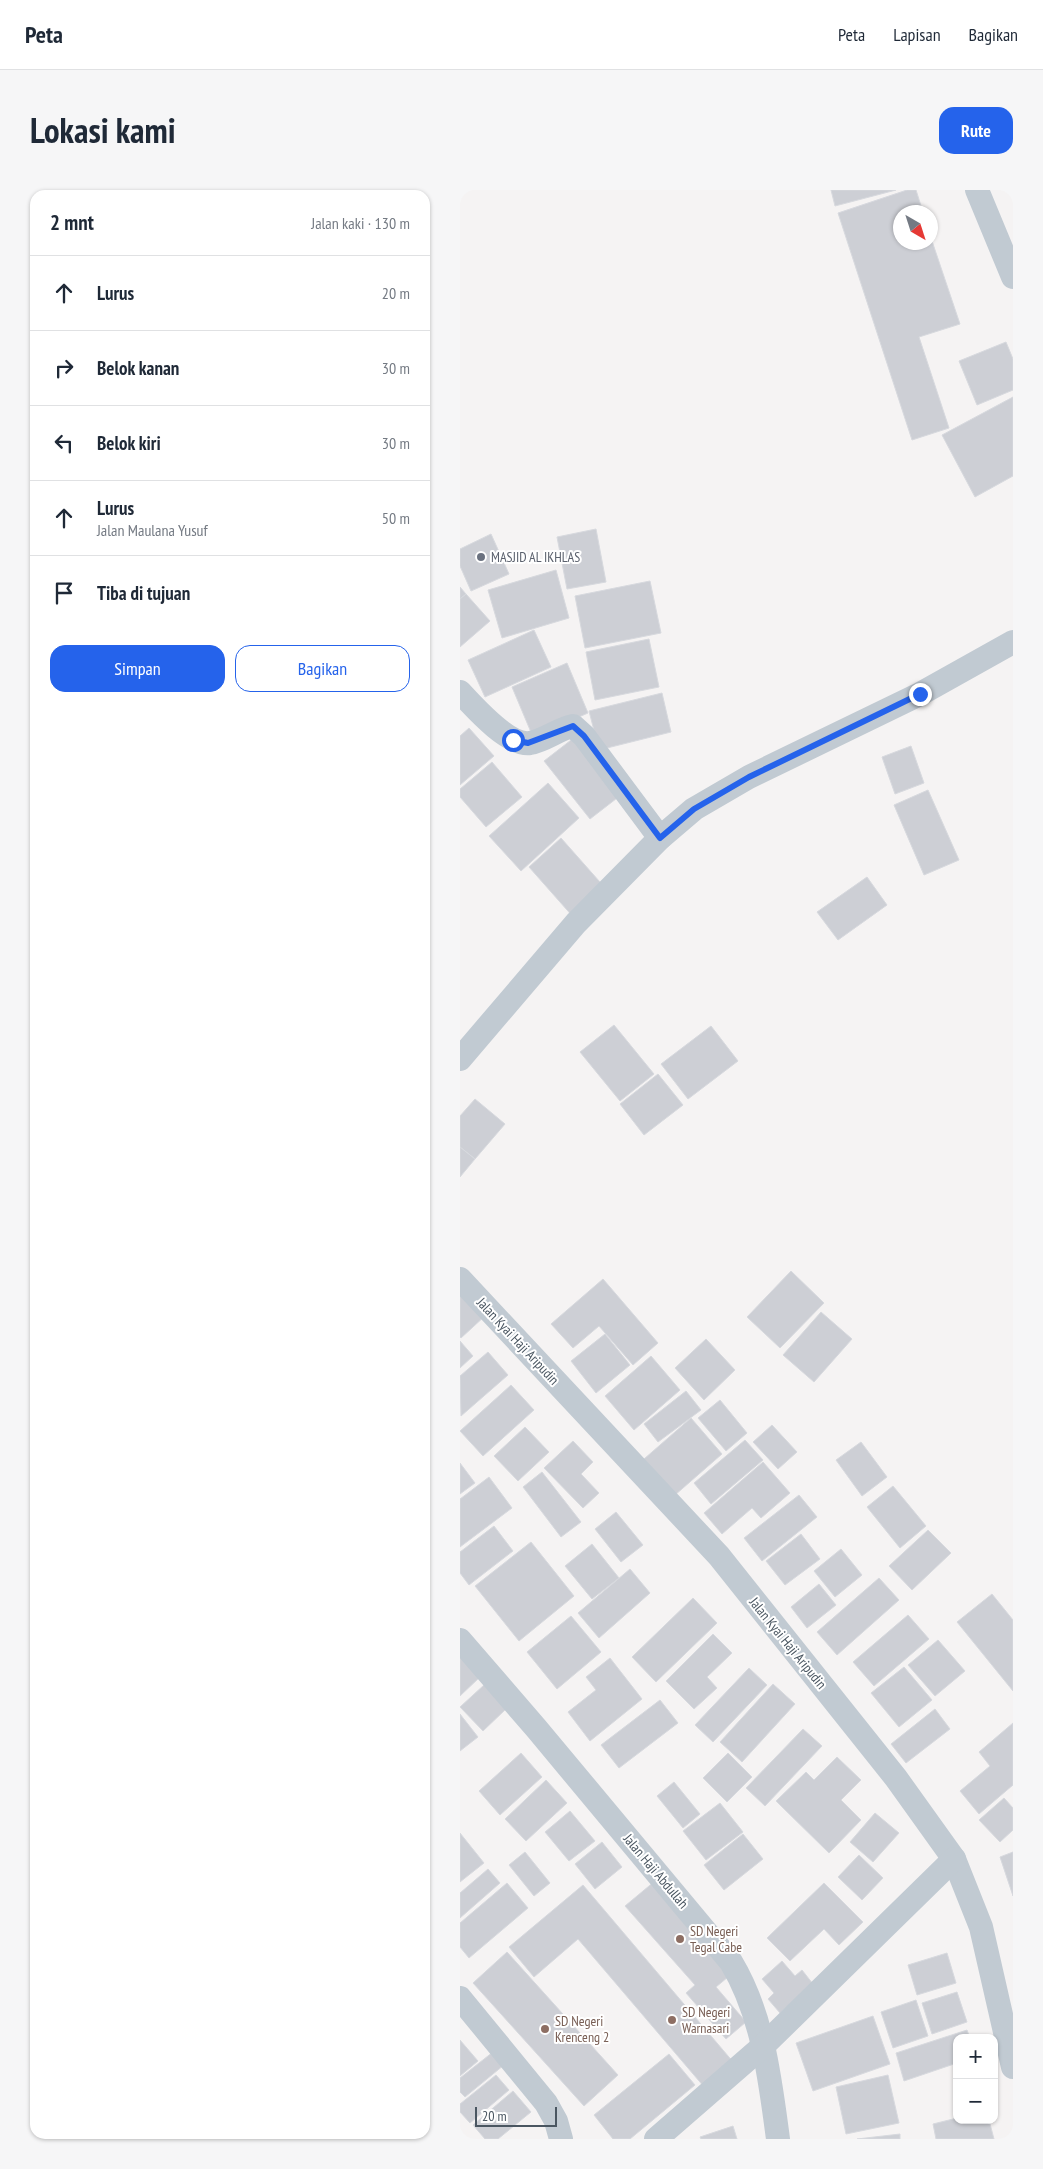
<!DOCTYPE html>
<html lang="id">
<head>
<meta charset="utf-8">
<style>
	:root { --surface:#fff; --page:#f6f6f7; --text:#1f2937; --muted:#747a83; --line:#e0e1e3; --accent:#2563eb }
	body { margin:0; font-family:"PT Sans Narrow",sans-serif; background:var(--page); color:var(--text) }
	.controls { position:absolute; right:15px; bottom:15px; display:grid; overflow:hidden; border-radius:10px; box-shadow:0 1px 4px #0004 }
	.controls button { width:45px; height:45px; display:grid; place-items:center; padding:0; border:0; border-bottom:1px solid var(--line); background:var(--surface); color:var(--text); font:25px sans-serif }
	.compass { position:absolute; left:433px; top:15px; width:45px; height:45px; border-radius:50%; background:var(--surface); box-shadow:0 1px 4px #0004; rotate:141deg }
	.scale { position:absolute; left:15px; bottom:12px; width:82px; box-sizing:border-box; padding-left:5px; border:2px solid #4a5661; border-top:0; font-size:14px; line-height:18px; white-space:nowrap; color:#4a5661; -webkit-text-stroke:4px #fff; paint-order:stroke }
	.stop { position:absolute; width:15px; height:15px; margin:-11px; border:4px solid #2563eb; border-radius:50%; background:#fff }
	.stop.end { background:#2563eb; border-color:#fff; box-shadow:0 1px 5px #0008 }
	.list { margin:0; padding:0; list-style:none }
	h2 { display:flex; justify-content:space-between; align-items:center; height:65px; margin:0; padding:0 20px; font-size:21px }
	h2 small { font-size:16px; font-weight:400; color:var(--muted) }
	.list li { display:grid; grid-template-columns:32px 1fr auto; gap:15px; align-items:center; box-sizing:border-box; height:75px; padding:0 20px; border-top:1px solid var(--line) }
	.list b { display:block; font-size:19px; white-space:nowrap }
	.list p { margin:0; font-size:16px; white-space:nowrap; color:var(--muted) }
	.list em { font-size:16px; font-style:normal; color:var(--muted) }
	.actions { display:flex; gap:10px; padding:15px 20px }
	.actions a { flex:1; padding:11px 0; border:1px solid var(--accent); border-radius:15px; text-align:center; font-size:18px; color:var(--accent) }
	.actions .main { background:var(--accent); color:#fff }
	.icon { flex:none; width:28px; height:28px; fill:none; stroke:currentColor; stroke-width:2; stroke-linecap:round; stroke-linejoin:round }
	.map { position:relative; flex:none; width:553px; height:1949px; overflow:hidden; border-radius:15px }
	header { display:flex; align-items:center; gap:30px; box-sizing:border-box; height:70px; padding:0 25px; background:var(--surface); border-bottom:1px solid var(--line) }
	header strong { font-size:24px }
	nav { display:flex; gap:28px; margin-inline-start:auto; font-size:18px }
	.intro { display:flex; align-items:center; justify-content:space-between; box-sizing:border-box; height:120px; padding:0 30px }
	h1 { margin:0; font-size:35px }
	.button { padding:12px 22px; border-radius:15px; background:var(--accent); color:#fff; font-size:18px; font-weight:700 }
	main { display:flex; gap:30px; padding:0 30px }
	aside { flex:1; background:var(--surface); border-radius:15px; box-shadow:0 1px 4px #0004 }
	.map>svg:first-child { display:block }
	.building { fill:#cdcfd5; stroke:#d7d9de }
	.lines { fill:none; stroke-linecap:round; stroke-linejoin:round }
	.street { stroke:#c1cad2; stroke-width:24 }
	.route { stroke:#2563eb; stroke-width:6 }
	.worship-dot { fill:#6b7280; stroke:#fff; stroke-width:2 }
	.education-dot { fill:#8d6e63; stroke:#fff; stroke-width:2 }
	.labels { text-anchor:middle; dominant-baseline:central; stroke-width:4; stroke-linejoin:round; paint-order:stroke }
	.worship-label { font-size:14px; fill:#5b616d; stroke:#fff; text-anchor:start }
	.street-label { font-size:14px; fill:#4a5661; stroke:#fff }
	.education-label { font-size:14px; fill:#785e54; stroke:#fff; text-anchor:start }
</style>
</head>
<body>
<header>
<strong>Peta</strong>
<nav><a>Peta</a><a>Lapisan</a><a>Bagikan</a></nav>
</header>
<div class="intro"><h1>Lokasi kami</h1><a class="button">Rute</a></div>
<main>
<aside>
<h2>2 mnt<small>Jalan kaki · 130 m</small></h2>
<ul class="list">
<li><svg class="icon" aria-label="ahead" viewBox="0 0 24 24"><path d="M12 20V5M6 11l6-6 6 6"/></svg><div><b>Lurus</b></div><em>20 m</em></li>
<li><svg class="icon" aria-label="right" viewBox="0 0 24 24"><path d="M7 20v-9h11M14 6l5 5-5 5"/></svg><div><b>Belok kanan</b></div><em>30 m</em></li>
<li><svg class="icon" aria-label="left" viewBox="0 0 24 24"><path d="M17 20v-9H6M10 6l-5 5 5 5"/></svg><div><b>Belok kiri</b></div><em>30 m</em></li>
<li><svg class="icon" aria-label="ahead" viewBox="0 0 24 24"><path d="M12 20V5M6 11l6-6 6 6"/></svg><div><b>Lurus</b><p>Jalan Maulana Yusuf</p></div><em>50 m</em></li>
<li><svg class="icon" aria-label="arrive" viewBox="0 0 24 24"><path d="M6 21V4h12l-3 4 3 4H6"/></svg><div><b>Tiba di tujuan</b></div></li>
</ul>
<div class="actions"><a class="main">Simpan</a><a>Bagikan</a></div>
</aside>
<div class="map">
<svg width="553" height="1949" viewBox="0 0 553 1949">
	<rect width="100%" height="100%" fill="#f5f3f3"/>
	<g class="building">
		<path d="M371 0H436L375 16Z"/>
		<path d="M447 0H456L463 22H440V52H470V45L500 134 459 147 489 238 452 250 378 23Z"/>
		<path d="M546 152 553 169V200L517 215 499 171Z"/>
		<path d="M553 207V286L515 307 482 245Z"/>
		<path d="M136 339 146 392 107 399 97 347Z"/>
		<path d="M31 344 49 384 11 401 0 376V359Z"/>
		<path d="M96 380 109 428 42 448 28 400Z"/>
		<path d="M190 391 201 443 125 458 115 406Z"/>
		<path d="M0 397 6 404 0 409Z"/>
		<path d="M6 404 30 431 0 457V409Z"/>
		<path d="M74 440 91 477 25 507 8 470Z"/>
		<path d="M189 449 199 497 135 510 126 462Z"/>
		<path d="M107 473 128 523 73 547 52 497Z"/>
		<path d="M202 503 211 542 139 560 129 521Z"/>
		<path d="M9 538 34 566 0 595V546Z"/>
		<path d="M115 547 161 605 130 629 84 571Z"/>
		<path d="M451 556 464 593 435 604 422 567Z"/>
		<path d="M32 572 62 607 26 637 0 607V599Z"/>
		<path d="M88 593 119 628 61 681 29 646Z"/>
		<path d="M468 600 499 670 464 685 434 615Z"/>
		<path d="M101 648 147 700 115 729 69 677Z"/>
		<path d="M407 687 427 715 378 750 357 722Z"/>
		<path d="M154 835 194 884 160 911 120 862Z"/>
		<path d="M251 836 278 871 228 909 201 874Z"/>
		<path d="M198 884 223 915 184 945 160 914Z"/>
		<path d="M15 909 45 934 15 969 0 957V926Z"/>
		<path d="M0 957 15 969 0 987Z"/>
		<path d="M331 1081 364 1113 320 1158 287 1127Z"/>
		<path d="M143 1089 198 1153 173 1175 139 1136 113 1158 91 1134Z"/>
		<path d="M0 1096 26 1125 1 1148 0 1147Z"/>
		<path d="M361 1122 392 1149 354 1192 323 1165Z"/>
		<path d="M145 1144 170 1175 136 1203 111 1171Z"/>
		<path d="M246 1149 275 1180 244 1210 215 1178Z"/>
		<path d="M0 1151 13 1166 0 1178Z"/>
		<path d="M28 1162 48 1185 1 1226 0 1186Z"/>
		<path d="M191 1166 220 1200 174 1240 145 1206Z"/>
		<path d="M51 1195 74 1220 23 1266 0 1241Z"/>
		<path d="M226 1201 241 1220 198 1252 184 1234Z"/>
		<path d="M260 1210 287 1243 266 1261 238 1228Z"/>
		<path d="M231 1228 262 1264 215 1305 184 1269Z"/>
		<path d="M312 1235 337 1262 318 1279 293 1252Z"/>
		<path d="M65 1237 89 1262 58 1291 34 1266Z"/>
		<path d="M285 1250 303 1270 251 1314 234 1293Z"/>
		<path d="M113 1251 133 1272 121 1284 139 1303 123 1318 84 1278Z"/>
		<path d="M401 1252 427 1287 402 1306 376 1270Z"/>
		<path d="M303 1272 330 1303 301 1328 292 1318 262 1344 244 1323Z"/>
		<path d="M0 1273 15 1293 0 1304Z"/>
		<path d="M82 1282 121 1332 101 1347 63 1297Z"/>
		<path d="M29 1287 52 1318 0 1357V1309Z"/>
		<path d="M433 1296 466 1336 440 1358 407 1317Z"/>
		<path d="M339 1305 357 1327 302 1371 284 1348Z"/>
		<path d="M156 1322 183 1355 161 1372 135 1339Z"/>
		<path d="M34 1336 53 1361 9 1395 0 1383V1362Z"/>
		<path d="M468 1340 491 1363 452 1400 429 1376Z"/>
		<path d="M341 1344 360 1369 325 1395 306 1371Z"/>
		<path d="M71 1352 114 1406 59 1451 15 1396Z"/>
		<path d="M132 1354 159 1388 132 1409 105 1376Z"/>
		<path d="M381 1359 402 1385 375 1407 354 1381Z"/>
		<path d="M170 1379 190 1403 139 1448 118 1423Z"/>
		<path d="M419 1388 439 1410 377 1465 357 1442Z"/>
		<path d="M359 1394 376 1415 347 1438 331 1417Z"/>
		<path d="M532 1404 553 1430V1501L497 1432Z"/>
		<path d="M233 1408 257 1433 196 1492 172 1467Z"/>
		<path d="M448 1425 469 1449 414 1496 393 1472Z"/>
		<path d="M111 1426 141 1462 97 1499 67 1462Z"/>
		<path d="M253 1444 272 1463 247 1487 257 1498 234 1519 206 1491Z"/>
		<path d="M478 1450 505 1481 475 1506 448 1475Z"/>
		<path d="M0 1466 20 1487 0 1506Z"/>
		<path d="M150 1468 182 1509 130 1551 108 1522 136 1500 126 1487Z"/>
		<path d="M444 1477 472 1510 439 1537 411 1503Z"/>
		<path d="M289 1478 307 1495 253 1552 235 1535Z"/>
		<path d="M313 1494 335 1514 282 1572 260 1552Z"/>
		<path d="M24 1495 46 1519 23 1541 0 1517Z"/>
		<path d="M200 1510 218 1533 159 1578 141 1555Z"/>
		<path d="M475 1519 490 1539 446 1573 431 1554Z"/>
		<path d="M0 1524 18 1547 0 1561Z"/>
		<path d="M553 1533V1595L519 1624 500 1601 530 1576 519 1562Z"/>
		<path d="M343 1539 362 1556 305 1616 286 1598Z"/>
		<path d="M61 1563 82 1587 40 1625 19 1601Z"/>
		<path d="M268 1563 292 1587 267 1612 243 1588Z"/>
		<path d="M377 1567 401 1590 381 1610 401 1630 369 1663 316 1611 346 1582 354 1590Z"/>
		<path d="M86 1590 107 1613 66 1651 45 1629Z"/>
		<path d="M214 1592 240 1624 223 1638 197 1606Z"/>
		<path d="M544 1608 553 1618V1640L540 1652 519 1630Z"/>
		<path d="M260 1613 283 1642 246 1670 223 1641Z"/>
		<path d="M110 1621 135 1651 109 1671 85 1642Z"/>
		<path d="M415 1623 439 1643 413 1672 390 1652Z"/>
		<path d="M0 1643 24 1673 0 1692Z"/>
		<path d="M283 1644 303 1669 264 1700 244 1675Z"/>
		<path d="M142 1652 162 1677 135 1699 115 1674Z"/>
		<path d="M65 1662 90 1693 74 1706 49 1675Z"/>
		<path d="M553 1662V1706L540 1667Z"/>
		<path d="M399 1665 423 1688 402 1710 378 1687Z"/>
		<path d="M28 1679 40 1693 0 1728V1703Z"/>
		<path d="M195 1691 274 1782 256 1797 286 1832 266 1849 226 1803 235 1795 165 1716Z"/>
		<path d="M47 1693 68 1718 9 1768 0 1757V1733Z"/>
		<path d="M364 1693 403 1732 379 1755 364 1739 330 1771 307 1748Z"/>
		<path d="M123 1695 274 1873 245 1898 118 1749 74 1787 49 1757Z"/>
		<path d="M47 1762 158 1885 124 1916 13 1793Z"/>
		<path d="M487 1763 496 1793 457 1805 448 1775Z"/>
		<path d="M322 1771 335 1786 342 1780 353 1794 320 1823 308 1809 314 1803 302 1789Z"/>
		<path d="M497 1802 507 1832 472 1844 462 1813Z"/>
		<path d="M456 1810 468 1846 433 1858 421 1822Z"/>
		<path d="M413 1826 430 1874 353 1901 336 1853Z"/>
		<path d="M507 1840 510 1848H497V1873L444 1891 436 1863Z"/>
		<path d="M0 1850 18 1871 0 1886Z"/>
		<path d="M33 1862 44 1875 5 1907 0 1902V1888Z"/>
		<path d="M209 1864 235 1895 170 1949H153L134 1925Z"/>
		<path d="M36 1885 49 1900 10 1933 0 1922V1914Z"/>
		<path d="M428 1885 439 1933 386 1944 376 1897Z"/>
		<path d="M53 1901 71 1922 38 1949H25L13 1935Z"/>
		<path d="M497 1928V1930H529L534 1949H476L473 1934Z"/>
		<path d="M273 1936 277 1949H241L240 1947Z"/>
		<path d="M440 1944V1949H397Z"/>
	</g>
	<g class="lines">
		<g class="street">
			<path d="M517 0 553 87"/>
			<path d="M0 502C14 517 48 556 70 553 86 550 98 539 113 536L124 546 200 648"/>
			<path d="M0 869 116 733 200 648 234 619 289 587 460 504 553 452"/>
			<path d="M0 1089 259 1366 436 1588 494 1669 521 1737 553 1877"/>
			<path d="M0 1450 76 1538 271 1772C303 1825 310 1889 318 1949"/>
			<path d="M0 1808 86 1913 96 1931 101 1949"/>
			<path d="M196 1949 303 1856 494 1669"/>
		</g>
	</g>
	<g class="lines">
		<path class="route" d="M53 550 68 553 113 536 124 546 200 648 234 619 289 587 460 504"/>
	</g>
	<circle class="worship-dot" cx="21" cy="367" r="5"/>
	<g class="education-dot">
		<circle cx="220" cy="1749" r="5"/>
		<circle cx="212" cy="1830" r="5"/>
		<circle cx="85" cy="1839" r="5"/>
	</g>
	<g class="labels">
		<g class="worship-label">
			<text x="31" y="367">MASJID AL IKHLAS</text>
		</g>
		<g class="street-label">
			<text transform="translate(58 1151) rotate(47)">Jalan Kyai Haji Aripudin</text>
			<text transform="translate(328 1453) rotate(51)">Jalan Kyai Haji Aripudin</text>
			<text transform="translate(196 1681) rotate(50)">Jalan Haji Abdullah</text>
		</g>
		<g class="education-label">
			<text x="230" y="1741">SD Negeri<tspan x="230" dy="16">Tegal Cabe</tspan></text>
			<text x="222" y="1822">SD Negeri<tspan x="222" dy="16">Warnasari</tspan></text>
			<text x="95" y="1831">SD Negeri<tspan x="95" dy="16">Krenceng 2</tspan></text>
		</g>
	</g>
</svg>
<div class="controls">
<button>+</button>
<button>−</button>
</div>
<svg class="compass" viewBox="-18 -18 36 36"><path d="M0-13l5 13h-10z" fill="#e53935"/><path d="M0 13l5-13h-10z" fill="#747a83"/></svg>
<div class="scale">20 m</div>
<div class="stop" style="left:53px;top:550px"></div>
<div class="stop end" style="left:460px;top:504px"></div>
</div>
</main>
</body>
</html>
